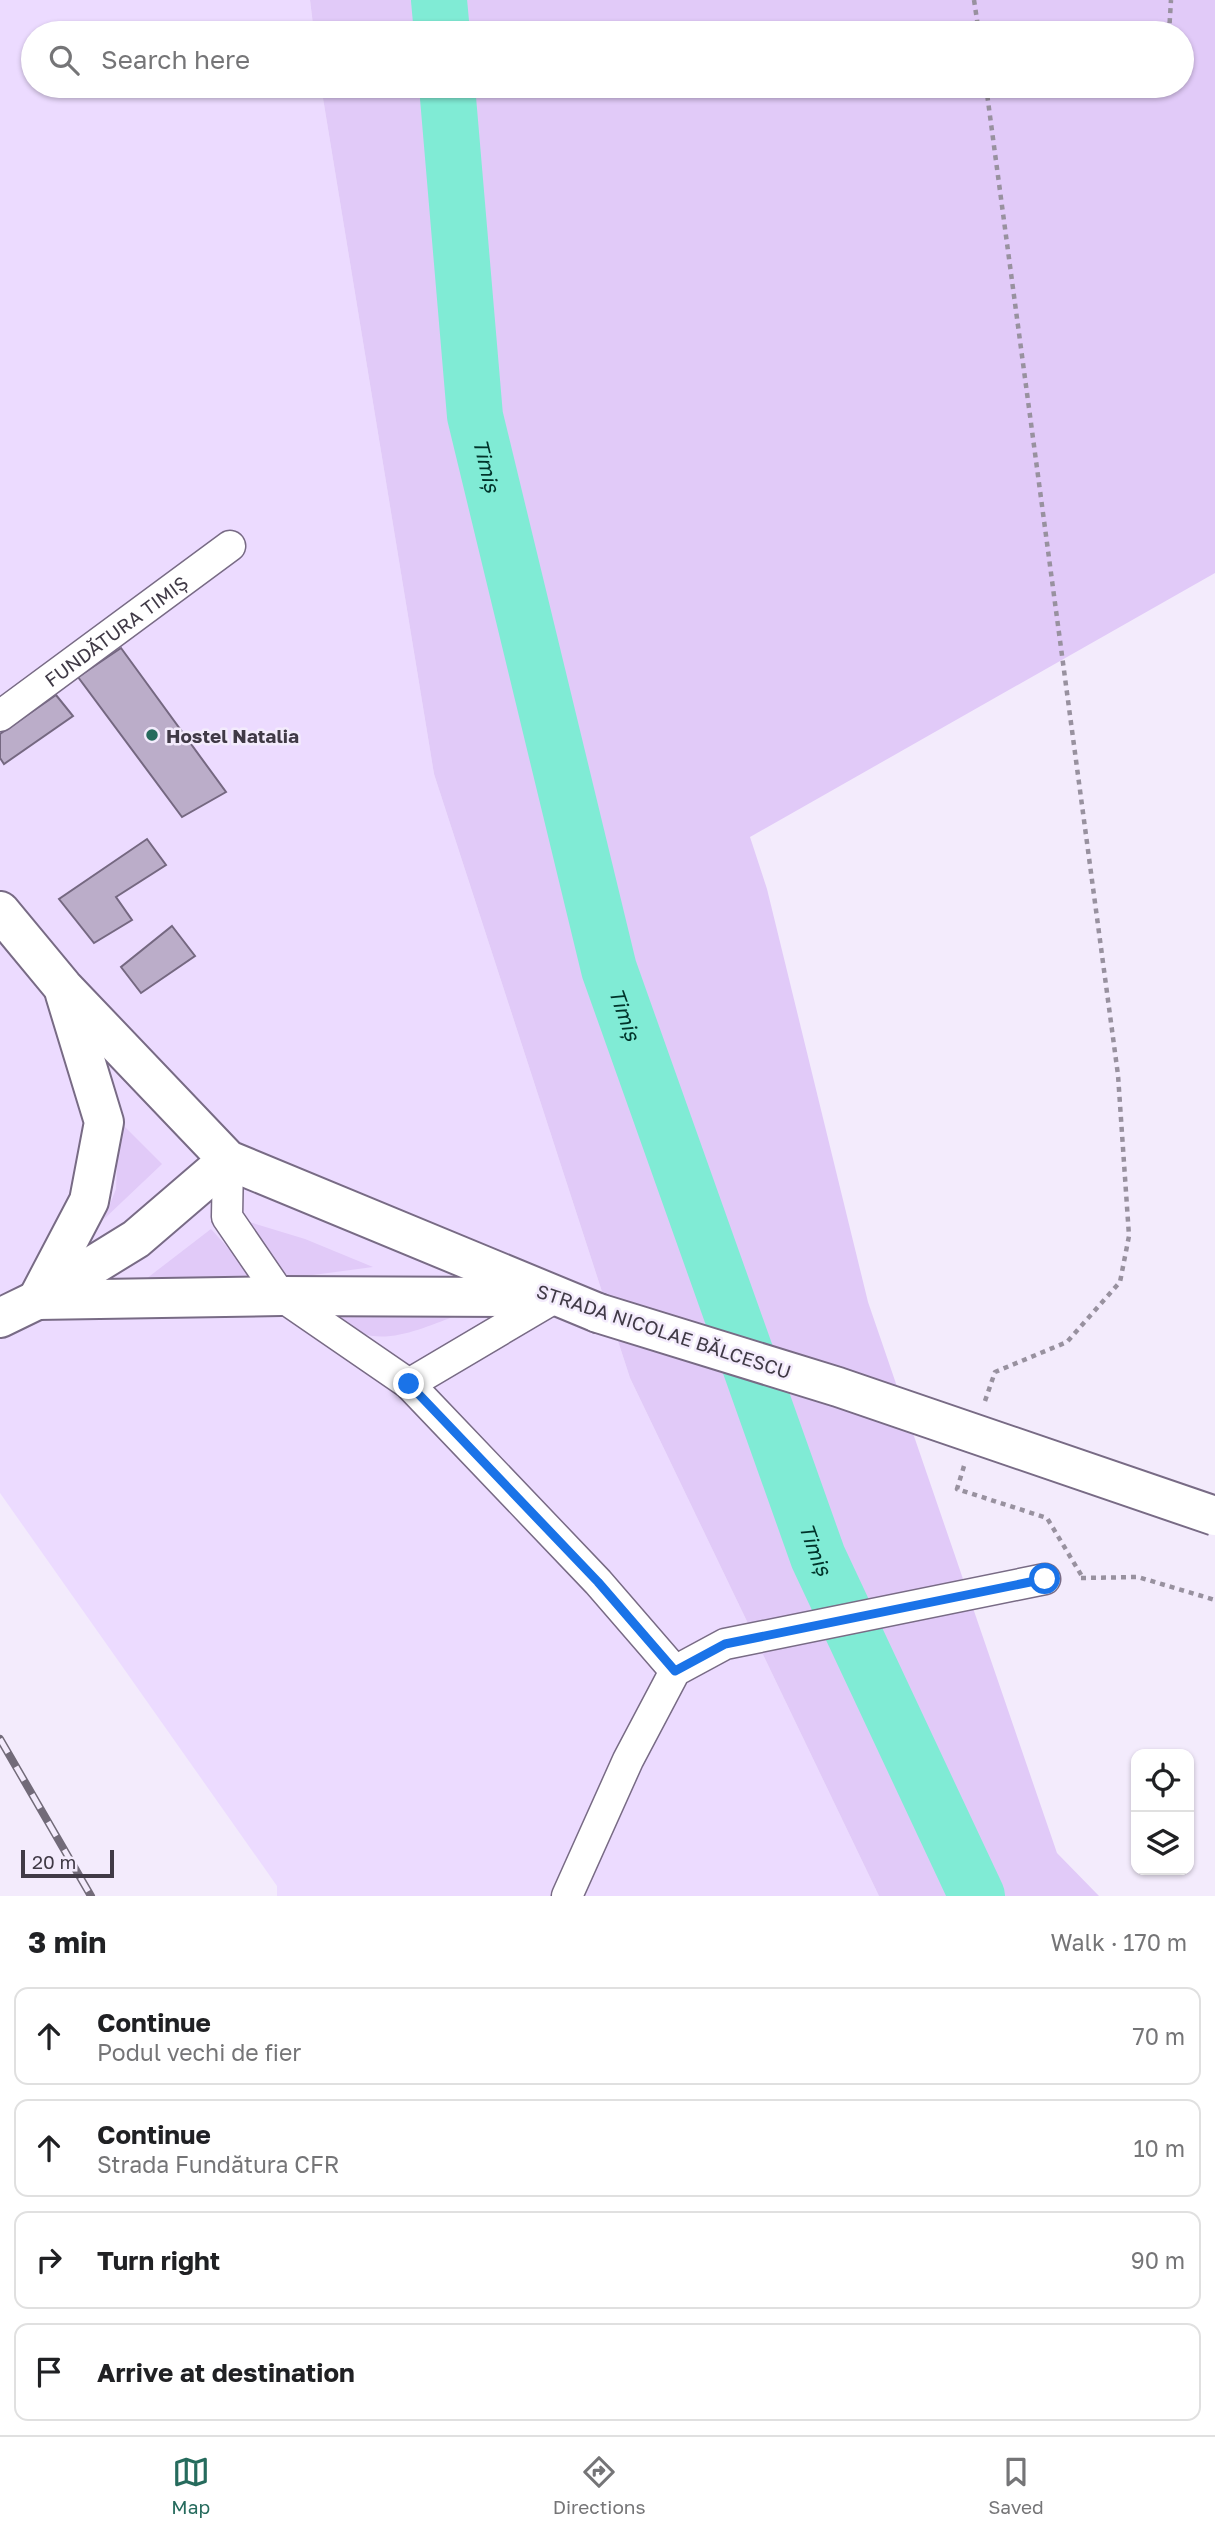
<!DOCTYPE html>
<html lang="en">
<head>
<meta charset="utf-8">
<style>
	:root { --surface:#fff; --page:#f6f6f6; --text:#202124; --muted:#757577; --line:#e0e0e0; --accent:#266b5d }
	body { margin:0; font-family:"Golos Text",sans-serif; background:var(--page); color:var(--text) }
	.controls { position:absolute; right:21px; bottom:21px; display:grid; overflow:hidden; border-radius:14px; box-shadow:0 2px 5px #0004 }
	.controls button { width:63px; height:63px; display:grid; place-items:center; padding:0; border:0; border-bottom:2px solid var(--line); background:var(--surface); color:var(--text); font:35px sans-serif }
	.scale { position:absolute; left:21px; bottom:18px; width:93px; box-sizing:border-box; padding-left:7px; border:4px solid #403a46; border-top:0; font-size:19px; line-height:24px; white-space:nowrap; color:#403a46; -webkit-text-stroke:5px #f3ebfc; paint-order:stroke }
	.stop { position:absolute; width:21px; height:21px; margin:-16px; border:5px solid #1a73e8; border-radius:50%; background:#fff }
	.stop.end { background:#1a73e8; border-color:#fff; box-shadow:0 2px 7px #0008 }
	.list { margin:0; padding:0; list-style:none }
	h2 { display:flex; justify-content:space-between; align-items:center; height:91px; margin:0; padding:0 28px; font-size:30px }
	h2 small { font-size:23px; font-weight:400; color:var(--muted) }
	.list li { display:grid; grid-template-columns:46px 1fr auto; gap:21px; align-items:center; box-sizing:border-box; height:98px; margin:0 14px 14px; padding:0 14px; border:2px solid var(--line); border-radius:14px }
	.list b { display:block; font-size:26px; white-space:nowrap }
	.list p { margin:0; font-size:23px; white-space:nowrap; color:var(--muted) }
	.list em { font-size:23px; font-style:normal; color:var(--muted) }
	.icon { flex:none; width:38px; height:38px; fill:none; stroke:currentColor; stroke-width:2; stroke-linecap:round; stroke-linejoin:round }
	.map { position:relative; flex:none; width:1215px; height:1896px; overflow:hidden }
	.search { position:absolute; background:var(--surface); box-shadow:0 2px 5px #0004; left:21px; right:21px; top:21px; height:77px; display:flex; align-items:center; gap:18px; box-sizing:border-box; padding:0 24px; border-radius:38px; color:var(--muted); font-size:26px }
	.sheet { height:539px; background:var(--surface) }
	nav { display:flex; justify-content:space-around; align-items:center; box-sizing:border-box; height:98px; border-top:2px solid var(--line); background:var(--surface); font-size:19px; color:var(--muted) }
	nav a { display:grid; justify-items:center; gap:4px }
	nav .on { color:var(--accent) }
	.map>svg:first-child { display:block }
	.built { fill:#ecdbff }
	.green { fill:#e1caf8 }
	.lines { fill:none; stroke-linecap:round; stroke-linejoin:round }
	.river { stroke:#80ebd5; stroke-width:56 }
	.building { fill:#bbadc9; stroke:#756881; stroke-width:2 }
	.minor-casing { stroke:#786b85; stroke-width:33 }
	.primary-casing { stroke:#786b85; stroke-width:42 }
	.path { stroke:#98919f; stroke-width:4.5; stroke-dasharray:5 5; stroke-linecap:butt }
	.minor { stroke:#fff; stroke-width:30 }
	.primary { stroke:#fff; stroke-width:38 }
	.rail-casing { stroke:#726b79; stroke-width:8 }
	.rail { stroke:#f3ebfc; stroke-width:5; stroke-dasharray:16; stroke-linecap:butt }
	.primary-bridge-casing { stroke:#786b85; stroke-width:42; stroke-linecap:butt }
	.primary-bridge { stroke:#fff; stroke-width:38 }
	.route { stroke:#1a73e8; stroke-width:9 }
	.poi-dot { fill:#266b5d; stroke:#f3ebfc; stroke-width:2.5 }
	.labels { text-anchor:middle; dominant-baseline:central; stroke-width:5; stroke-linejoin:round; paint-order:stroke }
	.street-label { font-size:19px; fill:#403a46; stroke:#f3ebfc }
	.poi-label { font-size:19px; font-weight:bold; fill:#403a46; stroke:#f3ebfc; text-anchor:start }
	.water-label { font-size:21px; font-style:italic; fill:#00332a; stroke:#f3ebfc }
</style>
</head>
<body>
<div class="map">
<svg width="1215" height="1896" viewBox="0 0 1215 1896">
	<rect width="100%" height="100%" fill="#f3ebfc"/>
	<path class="built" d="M0 0H310L314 33H33V86H321L434 774 630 1378 879 1896H277V1886L0 1493Z"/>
	<g class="green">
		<path d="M310 0H1215V573L750 837 767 889 868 1302 1057 1853 1099 1896H879L630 1378 434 774 321 86H1182V33H314Z"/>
		<path d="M119 1121 162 1164 104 1219 116 1189Z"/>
		<path d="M246 1221 305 1239 373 1267 298 1277 284 1274Z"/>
		<path d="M211 1229 254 1277 146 1279Z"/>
		<path d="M395 1309 453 1317C425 1327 390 1344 360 1333 349 1328 337 1317 328 1310Z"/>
	</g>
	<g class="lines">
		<g class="river">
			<path d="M439 0 442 33"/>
			<path id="s1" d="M447 86 475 416 609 969 818 1557 977 1896"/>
		</g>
	</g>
	<g class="building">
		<path d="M121 648 226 792 182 817 78 677Z"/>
		<path d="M56 695 73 716 4 764 0 758V734Z"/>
		<path d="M147 839 166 865 116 897 132 920 94 943 59 899Z"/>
		<path d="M172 926 195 956 141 993 121 967Z"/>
	</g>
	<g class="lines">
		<defs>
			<g id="minor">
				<path id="s2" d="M0 716 230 546"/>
				<path d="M228 1160 227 1217 281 1296 409 1384 598 1582 675 1671"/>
				<path d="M409 1384 556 1297"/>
				<path d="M567 1896 628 1760 675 1671 725 1644 1045 1579"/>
			</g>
			<g id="primary">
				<path d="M0 911 63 987 228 1160 598 1313"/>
				<path d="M37 1300 281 1296 538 1297"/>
				<path d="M37 1300 89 1201 104 1122 65 994"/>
				<path d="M0 1318 37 1300 136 1239 228 1160"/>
			</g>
		</defs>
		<use href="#minor" class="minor-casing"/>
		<use href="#primary" class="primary-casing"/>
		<g class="path">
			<path d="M974 0 979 33"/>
			<path d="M1169 33 1171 0"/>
			<path d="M985 1401 995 1372 1067 1342 1120 1282 1129 1236 1118 1075 986 86"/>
			<path d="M964 1466 957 1489 1047 1518 1083 1578"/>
			<path d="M1081 1578 1138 1577 1215 1600"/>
		</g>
		<use href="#minor" class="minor"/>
		<use href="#primary" class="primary"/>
		<defs>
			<path id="rail" d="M0 1739 91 1896"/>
		</defs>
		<use href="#rail" class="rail-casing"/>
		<use href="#rail" class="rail"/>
		<defs>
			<path id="primary-bridge" d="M598 1313 838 1387 1215 1516"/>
		</defs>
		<use href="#primary-bridge" class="primary-bridge-casing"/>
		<use href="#primary-bridge" class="primary-bridge"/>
	</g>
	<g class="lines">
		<path class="route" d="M409 1384 598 1582 675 1671 725 1644 1045 1579"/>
	</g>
	<circle class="poi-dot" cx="152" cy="735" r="7"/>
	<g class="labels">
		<g class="street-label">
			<text stroke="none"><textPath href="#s2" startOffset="144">FUNDĂTURA TIMIȘ</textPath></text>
			<text transform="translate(664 1331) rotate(18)">STRADA NICOLAE BĂLCESCU</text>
		</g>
		<g class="poi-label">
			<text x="166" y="735">Hostel Natalia</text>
		</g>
		<g class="water-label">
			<text stroke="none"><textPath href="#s1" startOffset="382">Timiș</textPath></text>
			<text stroke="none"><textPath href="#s1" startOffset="948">Timiș</textPath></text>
			<text stroke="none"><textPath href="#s1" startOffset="1516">Timiș</textPath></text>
		</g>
	</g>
</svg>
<div class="controls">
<button><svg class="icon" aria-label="locate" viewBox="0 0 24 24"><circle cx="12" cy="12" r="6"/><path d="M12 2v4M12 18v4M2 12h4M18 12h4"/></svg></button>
<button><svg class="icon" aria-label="layers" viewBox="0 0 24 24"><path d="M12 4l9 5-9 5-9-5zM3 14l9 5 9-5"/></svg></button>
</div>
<div class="scale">20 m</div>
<div class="stop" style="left:1045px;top:1579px"></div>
<div class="stop end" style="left:409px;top:1384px"></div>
<div class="search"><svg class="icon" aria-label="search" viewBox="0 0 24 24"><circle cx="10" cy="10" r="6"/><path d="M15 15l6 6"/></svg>Search here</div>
</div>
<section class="sheet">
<h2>3 min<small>Walk · 170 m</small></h2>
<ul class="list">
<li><svg class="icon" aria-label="ahead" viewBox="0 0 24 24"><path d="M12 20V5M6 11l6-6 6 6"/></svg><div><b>Continue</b><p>Podul vechi de fier</p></div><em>70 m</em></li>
<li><svg class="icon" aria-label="ahead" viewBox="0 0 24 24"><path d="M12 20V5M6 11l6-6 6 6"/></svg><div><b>Continue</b><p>Strada Fundătura CFR</p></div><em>10 m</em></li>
<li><svg class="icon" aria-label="right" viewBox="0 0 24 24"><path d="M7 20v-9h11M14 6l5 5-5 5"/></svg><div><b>Turn right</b></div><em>90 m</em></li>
<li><svg class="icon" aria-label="arrive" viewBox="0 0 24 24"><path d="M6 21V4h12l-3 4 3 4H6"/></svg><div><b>Arrive at destination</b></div></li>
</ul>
</section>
<nav>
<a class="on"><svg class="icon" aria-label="map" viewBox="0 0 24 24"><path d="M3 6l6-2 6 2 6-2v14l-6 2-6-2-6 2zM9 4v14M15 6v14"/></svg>Map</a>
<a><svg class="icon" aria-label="directions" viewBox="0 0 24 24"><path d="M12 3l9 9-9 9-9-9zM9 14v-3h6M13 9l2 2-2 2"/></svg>Directions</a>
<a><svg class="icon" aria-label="saved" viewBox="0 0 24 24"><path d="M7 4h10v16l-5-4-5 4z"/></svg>Saved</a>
</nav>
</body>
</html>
